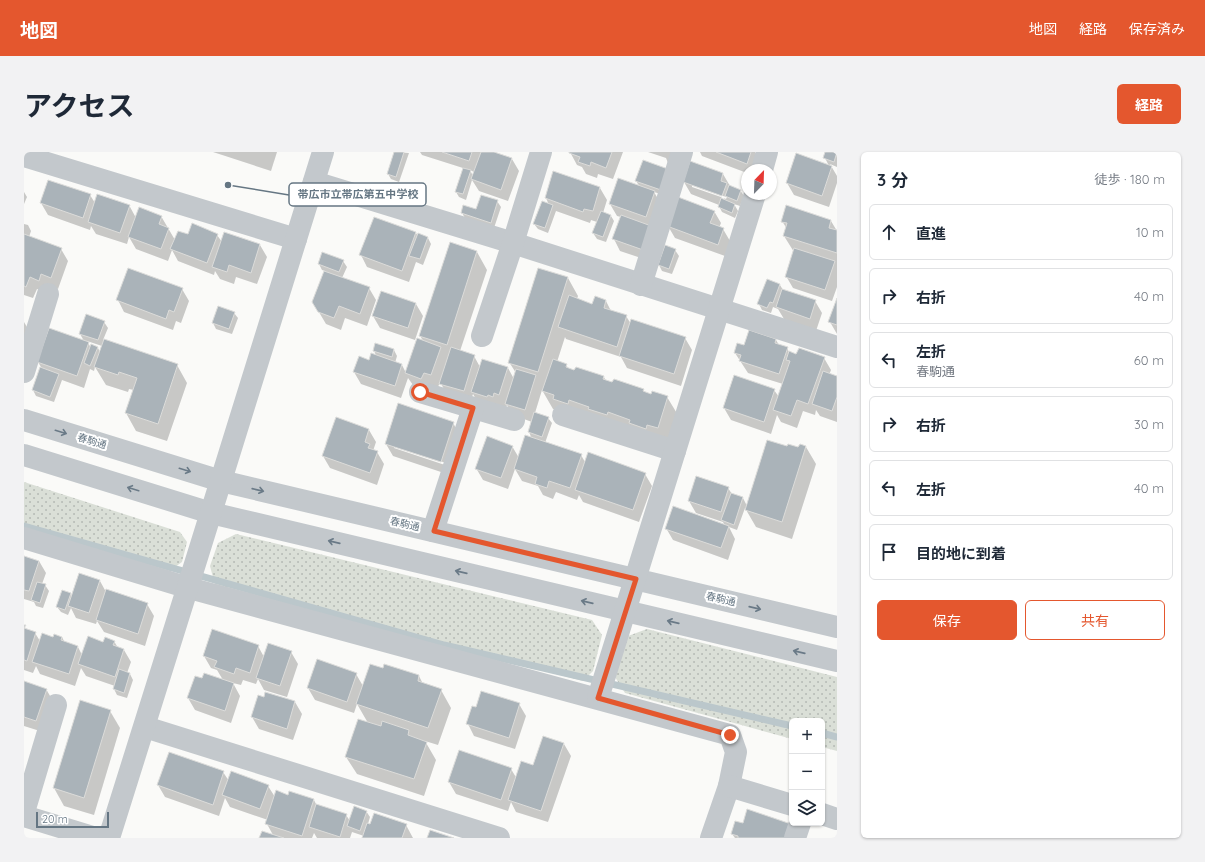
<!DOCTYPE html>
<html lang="ja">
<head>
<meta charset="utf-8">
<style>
	:root { --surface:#fff; --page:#f2f2f3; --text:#1f2937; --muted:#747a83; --line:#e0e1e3; --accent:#e4572e }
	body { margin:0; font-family:Quicksand,"Noto Sans JP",sans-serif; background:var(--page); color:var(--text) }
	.controls { position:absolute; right:12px; bottom:12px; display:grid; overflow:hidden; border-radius:6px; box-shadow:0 1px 3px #0004 }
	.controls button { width:36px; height:36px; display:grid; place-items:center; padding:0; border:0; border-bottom:1px solid var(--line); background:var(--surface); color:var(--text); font:20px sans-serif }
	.compass { position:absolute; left:717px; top:12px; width:36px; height:36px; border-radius:50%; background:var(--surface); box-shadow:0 1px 3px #0004; rotate:23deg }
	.scale { position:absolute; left:12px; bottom:10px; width:73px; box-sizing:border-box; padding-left:4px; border:2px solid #657683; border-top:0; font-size:11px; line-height:14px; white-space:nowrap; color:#657683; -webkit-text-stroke:3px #fff; paint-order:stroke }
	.stop { position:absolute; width:12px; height:12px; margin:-9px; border:3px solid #e4572e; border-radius:50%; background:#fff }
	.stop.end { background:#e4572e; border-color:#fff; box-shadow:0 1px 4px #0008 }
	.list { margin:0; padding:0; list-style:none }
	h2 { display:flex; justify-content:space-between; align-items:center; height:52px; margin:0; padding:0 16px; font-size:17px }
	h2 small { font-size:13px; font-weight:400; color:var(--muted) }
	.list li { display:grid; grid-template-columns:26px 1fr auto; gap:12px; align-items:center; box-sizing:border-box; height:56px; margin:0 8px 8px; padding:0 8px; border:1px solid var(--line); border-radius:6px }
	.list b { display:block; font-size:15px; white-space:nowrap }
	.list p { margin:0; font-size:13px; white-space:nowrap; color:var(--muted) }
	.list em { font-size:13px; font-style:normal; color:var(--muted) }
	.actions { display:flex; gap:8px; padding:12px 16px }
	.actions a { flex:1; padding:9px 0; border:1px solid var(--accent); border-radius:6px; text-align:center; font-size:14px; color:var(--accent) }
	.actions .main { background:var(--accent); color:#fff }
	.icon { flex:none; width:22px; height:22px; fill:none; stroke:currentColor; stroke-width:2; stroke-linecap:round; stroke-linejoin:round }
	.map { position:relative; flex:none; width:813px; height:686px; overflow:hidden; border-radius:6px }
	header { display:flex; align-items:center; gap:24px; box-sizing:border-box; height:56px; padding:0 20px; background:var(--accent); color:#fff }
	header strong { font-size:19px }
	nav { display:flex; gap:22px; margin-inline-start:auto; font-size:14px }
	.intro { display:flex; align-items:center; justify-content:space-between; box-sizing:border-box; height:96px; padding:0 24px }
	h1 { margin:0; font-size:28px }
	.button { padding:10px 18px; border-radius:6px; background:var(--accent); color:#fff; font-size:14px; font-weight:700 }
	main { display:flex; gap:24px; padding:0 24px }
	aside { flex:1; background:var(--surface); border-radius:6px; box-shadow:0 1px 3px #0004 }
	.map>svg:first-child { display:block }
	.grass { fill:url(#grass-dots) }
	.shadow { fill:#0003; fill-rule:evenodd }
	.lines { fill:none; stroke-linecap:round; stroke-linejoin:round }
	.stream { stroke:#bbc7cb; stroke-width:7 }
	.building { fill:#aab3b9; stroke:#dcdcda }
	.minor { stroke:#c3c8cc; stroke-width:22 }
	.oneway { stroke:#6a7a87 }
	.route { stroke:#e4572e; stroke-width:5 }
	.labels { text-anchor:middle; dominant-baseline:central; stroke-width:4; stroke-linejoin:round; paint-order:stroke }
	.street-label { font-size:10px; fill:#657683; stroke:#fff }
	.leader { fill:none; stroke:#657683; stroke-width:1.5 }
	.callout-dot { fill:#657683; stroke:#fff; stroke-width:1.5 }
	.callout { fill:#fff; stroke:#657683; stroke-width:1.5 }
	.callout-label { font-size:11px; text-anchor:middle; font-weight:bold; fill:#657683 }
</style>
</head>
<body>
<header>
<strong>地図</strong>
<nav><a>地図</a><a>経路</a><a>保存済み</a></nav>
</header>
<div class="intro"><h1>アクセス</h1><a class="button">経路</a></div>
<main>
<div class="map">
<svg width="813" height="686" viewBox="0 0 813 686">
	<defs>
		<pattern id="grass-dots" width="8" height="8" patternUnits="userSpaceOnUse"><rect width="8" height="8" fill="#dadfd7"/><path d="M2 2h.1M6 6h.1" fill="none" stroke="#b4b9b4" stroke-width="1.8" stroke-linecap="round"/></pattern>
	</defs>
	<rect width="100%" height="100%" fill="#fafaf8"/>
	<g class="grass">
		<path d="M0 330 156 380 163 390 158 410 144 420 0 375Z"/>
		<path d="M212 382 568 468 578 483 569 519 559 529 191 433 186 414 194 391Z"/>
		<path d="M623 477 813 525V599L798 595V569H768V587L601 541 591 525 604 484Z"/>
	</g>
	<g class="shadow">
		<path d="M189 0H253L247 19Z"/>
		<path d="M371 0 385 1 375 30 367 27 364 22Z"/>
		<path d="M396 0H467L488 7 495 19 484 49 455 39 448 28 442 48 435 45 432 40 439 16 398 3ZM446 18 450 20 449 24Z"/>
		<path d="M546 0H599L589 27 574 22 573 26 562 22 558 15 553 13Z"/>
		<path d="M624 0H661L644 11 642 6Z"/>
		<path d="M676 0H731L735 7 731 18H723V21L678 4Z"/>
		<path d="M803 0H813V15L806 12 813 24V31L805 55 770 43 763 31 805 14 801 6Z"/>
		<path d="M619 9 640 43 630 40 637 52 629 110 596 99 590 87 597 65 593 64 586 52 616 35 612 29Z"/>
		<path d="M530 21 576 36 583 48 579 61 587 64 590 69 582 90 573 87 569 81 573 70 567 68 566 71 532 59 524 81 514 77 510 72 525 53 522 46Z"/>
		<path d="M699 22 706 34 716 38 720 44 716 54 710 52 714 59 711 66 698 60 695 54V53L667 42 660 30ZM668 33 696 40 699 44 703 45 702 47 700 46 701 48H699L697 45 668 35Z"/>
		<path d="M0 40 3 45 0 52Z"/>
		<path d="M66 43 71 51 105 53 112 66 137 64 151 88 164 84 193 83 198 90 236 93 243 105 233 132 212 125 210 132 196 127 191 119 190 123 154 109 148 98 144 109 112 97 105 85 103 92 72 82 67 74 66 78 24 63 17 51Z"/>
		<path d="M473 49 477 55 470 76 441 66 438 61 453 58Z"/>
		<path d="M690 59 697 71 695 76 699 77 706 89 701 104 651 86 644 74Z"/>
		<path d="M350 66 392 81 394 84 404 86 407 92 399 113 392 110 385 130 343 115 337 103Z"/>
		<path d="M758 69H807L813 79V135L808 149 769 136 762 124 770 100 760 84 763 77Z"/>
		<path d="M0 72 4 73 7 79 5 85 37 97 44 109 34 137 24 133 22 140 13 137 9 146 0 143Z"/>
		<path d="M427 92 453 100 463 118 436 199 450 204 456 215 458 208 484 216 490 227 492 221 485 210 515 117 544 126 554 144 553 147 569 153 582 149 587 159 602 164 607 172 661 186 668 198 657 234 603 216 597 205 542 187 541 185 533 210 542 213 545 217 551 219 552 216 580 225 582 229 619 237 621 241 643 245 654 263 644 293 529 257 518 238 511 261 524 266 528 271 521 291 557 303 561 310 621 322 628 334 615 370 559 350 555 343 553 348 532 340 529 347 519 343 514 334 498 329 491 317 484 337 459 328 452 316 488 294 495 306 508 287 505 280 508 270 489 263 483 253 482 255 455 252 449 242 446 251 424 244 416 230 414 235 389 233 384 226 377 246 337 232 330 220 353 205 350 199 352 192 370 198 373 204 371 211 378 213 382 221 400 190 396 184Z"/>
		<path d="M651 98 655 104 648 122 638 119 635 113Z"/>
		<path d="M319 109 323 115 318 126 345 136 352 148 343 174 321 166 317 178 302 172 289 150 301 119 298 118 295 112Z"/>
		<path d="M743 128 756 133 759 138 791 149 798 161 792 179 760 167 754 157 749 155 747 161 738 158 735 152Z"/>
		<path d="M158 137 165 149 157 171 152 169 149 178 100 160 94 148Z"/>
		<path d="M358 140 392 152 399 164 391 188 356 176 349 164Z"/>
		<path d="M813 149V182L806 170Z"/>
		<path d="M210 161 214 166 208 182 192 177 189 171Z"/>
		<path d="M0 170 7 182 0 205Z"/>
		<path d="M80 170 84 176 79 188 153 213 163 231 143 289 112 279 102 261 110 238 105 237 104 240 82 233 71 215 70 219 66 217 60 236 38 228 30 250 12 244 9 238 17 215 14 210 60 189 56 182ZM63 189 78 194 76 200 74 196H67Z"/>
		<path d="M752 188 755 193 763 196 765 200 773 203 800 206 807 218 805 223 813 225V270L796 264 792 258 791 263 779 259 773 276 757 270 753 263 747 282 707 268 700 256 750 238 755 245 759 232 724 221 711 201 721 194Z"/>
		<path d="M429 271 436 283 423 322 369 304 362 292ZM370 294 422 311 421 313 370 296Z"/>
		<path d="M345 278 352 290 349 299 353 300 360 312 353 333 306 316 299 304Z"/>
		<path d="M782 295 792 312 768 387 732 375 721 356 713 378 705 375 711 387 704 408 649 388 642 376 701 374 699 370 672 361 665 349 704 336 708 342 719 346 723 354 764 296H775Z"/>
		<path d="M0 405 15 409 22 421 18 432 21 433 25 439 19 456 12 454 10 450 0 447Z"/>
		<path d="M56 422 76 429 82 440 123 452 130 464 121 494 80 480 73 469 72 472 52 466 47 456 44 463 37 460 33 455 46 442 48 445Z"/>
		<path d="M0 474 4 479 11 481 16 489 38 485 41 491 54 495 58 503 80 491 90 489 94 496 100 498 107 510 103 521 106 522 109 528 103 546 93 543 90 537 91 534 62 524 57 516 51 534 16 522 12 514 9 521 0 518Z"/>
		<path d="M234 494 240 505 267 500 274 512 263 545 240 538 234 527 232 532 219 528 217 533 209 531 216 544 207 571 171 558 164 546 179 528H199L193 518 187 516 180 504Z"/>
		<path d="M360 518 395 524 399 532 417 538 427 556 414 593 401 589 412 608 400 644 333 622 322 605 344 571 333 552 330 561 291 548 284 536 332 522 339 534Z"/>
		<path d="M0 530 22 537 29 549 19 580 0 574Z"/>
		<path d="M242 541 271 550 278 562 269 588 235 577 228 565 240 546Z"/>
		<path d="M495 552 502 564 491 597 450 584 444 572Z"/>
		<path d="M86 559 96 576 70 663 40 654 30 636Z"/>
		<path d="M540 592 547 604 524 670 492 660 487 650 484 659 432 642 425 630 487 617 493 627Z"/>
		<path d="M199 620 205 629 244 634 251 645 265 644 290 648 293 654 322 663 326 669 342 659 346 665 344 672 346 673H382L389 686H339L340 684 328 680 326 686H293L290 681 288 686H236L249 683 243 672 244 668 206 655 201 646 195 664 141 645 134 633Z"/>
		<path d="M708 682 773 686H711Z"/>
	</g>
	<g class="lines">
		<g class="stream">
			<path d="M0 374 420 493 768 574"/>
			<path d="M798 581 813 585"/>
		</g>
	</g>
	<g class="building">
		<path d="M370 0H380L372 25 363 22Z"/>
		<path d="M418 0H448L445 9Z"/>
		<path d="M457 0H470L488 6 477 38 447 27Z"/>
		<path d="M545 0H588L582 16 567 10 566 14 554 10 556 5 545 1Z"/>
		<path d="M692 0H727L723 12Z"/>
		<path d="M801 0H813L810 10 799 6Z"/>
		<path d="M772 1 808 14 798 44 762 31Z"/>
		<path d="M619 8 644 17 637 38 611 29Z"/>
		<path d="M666 9 699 21 697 29 703 31 698 44 659 30Z"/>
		<path d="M439 16 447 18 439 42 431 40Z"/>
		<path d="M529 19 576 35 569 59 560 57 559 60 521 46Z"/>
		<path d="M594 26 631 39 622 65 585 52Z"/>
		<path d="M24 28 67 42 59 66 16 51Z"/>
		<path d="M705 33 717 38 713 49 701 44Z"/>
		<path d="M73 42 106 53 96 81 64 70Z"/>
		<path d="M457 43 474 48 467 71 437 61 439 53 452 57Z"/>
		<path d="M654 45 691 59 686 71 700 76 694 93 643 74Z"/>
		<path d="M697 46 711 52 708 61 694 55Z"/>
		<path d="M518 49 529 53 521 76 509 72Z"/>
		<path d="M762 53 807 68 805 76 813 78V101L759 84 763 71 757 70Z"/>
		<path d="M115 55 138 64 135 72 145 76 137 97 104 85Z"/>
		<path d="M577 59 587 63 579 85 568 81Z"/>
		<path d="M597 63 630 75 622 99 588 87Z"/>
		<path d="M350 65 392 80 378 119 335 103Z"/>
		<path d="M168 71 194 82 183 111 146 97 154 79 164 82Z"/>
		<path d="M200 80 236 92 227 121 205 113 203 120 188 115Z"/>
		<path d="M394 81 404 85 396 107 385 104Z"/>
		<path d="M0 82 38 96 27 126 17 122 15 129 6 125 2 135 0 134Z"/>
		<path d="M426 90 453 99 423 193 395 184Z"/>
		<path d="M641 93 652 97 645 117 634 113Z"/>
		<path d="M770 96 811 109 801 138 761 125Z"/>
		<path d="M298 100 320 108 315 120 294 112Z"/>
		<path d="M104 116 159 136 150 160 145 158 142 167 92 148Z"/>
		<path d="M514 116 544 125 514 220 484 211Z"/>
		<path d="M300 119 346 135 336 162 315 154 310 166 294 160 288 150Z"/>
		<path d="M743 127 756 132 749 151 746 150 743 156 733 152Z"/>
		<path d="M758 137 792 148 786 167 752 155Z"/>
		<path d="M357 139 392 151 384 176 348 164Z"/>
		<path d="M545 143 568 152 571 144 582 148 580 156 603 163 593 195 534 175Z"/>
		<path d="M813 146V173L804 170Z"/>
		<path d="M194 154 211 160 205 177 188 171Z"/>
		<path d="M62 162 81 169 74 188 55 182Z"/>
		<path d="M607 167 662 185 650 222 595 204Z"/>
		<path d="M25 176 65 190 53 224 13 210Z"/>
		<path d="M725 178 752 187 751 191 764 195 755 222 715 209 717 203 710 201 713 191 720 193Z"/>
		<path d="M393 186 417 195 407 223 400 221 397 227 381 221Z"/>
		<path d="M80 187 154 212 134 272 101 261 113 226 95 220 94 223 70 215Z"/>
		<path d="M351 191 370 197 368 205 349 199Z"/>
		<path d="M67 192 74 195 66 214 60 211Z"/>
		<path d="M427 195 451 203 440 239 415 232Z"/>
		<path d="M775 196 801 205 784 252 773 248 767 264 749 258 766 209 762 208 765 199 772 202Z"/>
		<path d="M347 201 378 212 371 234 329 220 335 204 345 208Z"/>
		<path d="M458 207 484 215 475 243 470 241 469 245 464 243 463 245 447 240Z"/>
		<path d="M529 207 543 212 542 215 550 218 552 215 580 224 579 227 588 230 590 227 620 237 619 239 627 242 628 239 644 244 634 276 623 273 622 277 605 271 606 268 584 260 583 263 564 257 565 255 545 248 544 252 529 247 530 243 518 239Z"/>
		<path d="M16 215 35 222 26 245 8 238Z"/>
		<path d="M492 217 512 223 501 258 481 252Z"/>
		<path d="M799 219 813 224V245L808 259 788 252Z"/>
		<path d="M710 223 751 237 740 270 699 256Z"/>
		<path d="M374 251 430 270 417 310 361 292Z"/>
		<path d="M510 260 525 265 518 285 504 280Z"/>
		<path d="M312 265 345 277 341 290 346 292 344 296 354 299 346 321 298 304Z"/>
		<path d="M501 283 558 302 546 336 525 329 523 336 511 332 513 325 490 317Z"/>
		<path d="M463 284 489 294 477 326 451 317Z"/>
		<path d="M743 288 763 294 764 292 774 295 776 292 782 294 758 370 721 358Z"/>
		<path d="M564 300 622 321 609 358 551 338Z"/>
		<path d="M672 324 705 335 697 360 664 349Z"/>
		<path d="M707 341 719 345 710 373 697 368Z"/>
		<path d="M649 354 705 374 697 396 641 377Z"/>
		<path d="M0 404 15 409 5 439 0 438Z"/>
		<path d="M55 421 76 428 65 461 44 454Z"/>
		<path d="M13 430 22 432 16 451 7 448Z"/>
		<path d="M82 437 124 451 114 482 72 468Z"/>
		<path d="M38 438 47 441 41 458 32 455Z"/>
		<path d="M0 473H2L0 476 12 480 3 509 0 508Z"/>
		<path d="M188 477 235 493 226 521 212 516 210 522 190 515 193 509 179 504Z"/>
		<path d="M18 481 29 485 30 482 38 485 37 488 54 494 45 522 8 510Z"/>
		<path d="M64 484 79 490 81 485 91 489 89 493 100 497 91 525 54 512Z"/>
		<path d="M244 491 268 499 256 534 232 526Z"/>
		<path d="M293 507 333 521 323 550 283 536Z"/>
		<path d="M346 512 359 516 360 512 395 523 394 529 418 537 404 576 332 552Z"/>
		<path d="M95 517 106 521 100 541 89 537Z"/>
		<path d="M180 521 210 531 201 559 163 546 171 524 178 526Z"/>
		<path d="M0 529 23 537 12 569 0 565Z"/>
		<path d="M457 539 496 551 485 586 442 572 448 554 452 555Z"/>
		<path d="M241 540 271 549 263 577 227 565 234 543 240 545Z"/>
		<path d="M56 548 87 558 60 646 29 636Z"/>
		<path d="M334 567 357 574 358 569 385 578 384 583 403 590 390 627 321 605Z"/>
		<path d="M519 584 540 591 517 659 484 648 497 609 509 613Z"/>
		<path d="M435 598 488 616 477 648 424 630Z"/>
		<path d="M145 600 200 619 189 653 133 633Z"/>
		<path d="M207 619 245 633 236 657 198 643Z"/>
		<path d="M252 638 264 643 265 639 290 647 278 684 241 672Z"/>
		<path d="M292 652 323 662 316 685 285 675Z"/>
		<path d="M330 654 343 659 336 679 323 674Z"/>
		<path d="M723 657 767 672 762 686H714V684L707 682 711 669 719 671Z"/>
		<path d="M350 661 383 672 378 686H338L343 671 346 672Z"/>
		<path d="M406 678 430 686H403Z"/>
		<path d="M238 679 260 686H235Z"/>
	</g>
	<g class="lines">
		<g class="minor">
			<path d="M0 4 272 87"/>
			<path d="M738 18 743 0"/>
			<path d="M290 30 489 91 813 195"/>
			<path d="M617 133 658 0"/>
			<path d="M458 184 489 91 517 0"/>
			<path d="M0 220 24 142"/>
			<path d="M396 240 490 268"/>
			<path d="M539 263 651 299"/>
			<path d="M0 268 197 329 813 475"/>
			<path d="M0 303 187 361 813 509"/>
			<path d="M409 379 449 256"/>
			<path d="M0 386 165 436 706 583 712 600 705 634 687 686"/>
			<path d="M574 546 731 42"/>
			<path d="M121 575 475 686"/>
			<path d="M705 634 768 653"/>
			<path d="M0 660 32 553"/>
			<path d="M798 662 813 667"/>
			<path d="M0 664 72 686"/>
			<path d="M85 686C158 458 227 228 299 0"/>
			<path d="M771 686 776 671"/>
		</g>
	</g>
	<defs><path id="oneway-shaft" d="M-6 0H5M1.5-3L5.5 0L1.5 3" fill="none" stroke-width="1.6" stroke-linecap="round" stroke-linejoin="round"/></defs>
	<g class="oneway">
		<use href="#oneway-shaft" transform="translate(37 280) rotate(17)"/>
		<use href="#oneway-shaft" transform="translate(161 318) rotate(17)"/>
		<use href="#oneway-shaft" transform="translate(109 337) rotate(-163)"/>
		<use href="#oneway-shaft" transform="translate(234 338) rotate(13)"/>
		<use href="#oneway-shaft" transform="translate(310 390) rotate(-167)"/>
		<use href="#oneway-shaft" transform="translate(437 420) rotate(-167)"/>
		<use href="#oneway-shaft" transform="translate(563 450) rotate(-167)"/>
		<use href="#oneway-shaft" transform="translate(731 456) rotate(13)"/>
		<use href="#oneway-shaft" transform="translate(649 470) rotate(-167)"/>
		<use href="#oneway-shaft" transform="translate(775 500) rotate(-167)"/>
	</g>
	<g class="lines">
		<path class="route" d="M396 240 449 256 410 379 612 427 574 546 706 583"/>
	</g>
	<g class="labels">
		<g class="street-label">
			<text transform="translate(68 289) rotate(17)">春駒通</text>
			<text transform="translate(381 372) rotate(13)">春駒通</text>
			<text transform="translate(697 447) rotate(13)">春駒通</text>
		</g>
	</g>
	<path class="leader" d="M204 33L265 43"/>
	<circle class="callout-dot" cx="204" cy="33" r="4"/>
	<rect class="callout" x="265" y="31" width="137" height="23" rx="4"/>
	<g class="callout-label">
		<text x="334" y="46">帯広市立帯広第五中学校</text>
	</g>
</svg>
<div class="controls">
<button>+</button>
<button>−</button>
<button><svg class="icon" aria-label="layers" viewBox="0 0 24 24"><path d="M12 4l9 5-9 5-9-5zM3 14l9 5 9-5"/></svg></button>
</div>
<svg class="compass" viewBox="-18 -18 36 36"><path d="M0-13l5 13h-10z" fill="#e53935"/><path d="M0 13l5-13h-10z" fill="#747a83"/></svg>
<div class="scale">20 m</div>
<div class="stop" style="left:396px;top:240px"></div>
<div class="stop end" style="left:706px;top:583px"></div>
</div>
<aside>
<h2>3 分<small>徒歩 · 180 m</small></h2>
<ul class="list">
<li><svg class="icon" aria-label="ahead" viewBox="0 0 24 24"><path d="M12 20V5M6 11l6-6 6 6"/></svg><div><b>直進</b></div><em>10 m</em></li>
<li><svg class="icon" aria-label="right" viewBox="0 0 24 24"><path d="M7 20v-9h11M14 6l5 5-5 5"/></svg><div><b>右折</b></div><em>40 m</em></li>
<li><svg class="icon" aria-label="left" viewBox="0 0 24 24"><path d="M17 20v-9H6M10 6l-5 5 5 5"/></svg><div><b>左折</b><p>春駒通</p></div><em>60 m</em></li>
<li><svg class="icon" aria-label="right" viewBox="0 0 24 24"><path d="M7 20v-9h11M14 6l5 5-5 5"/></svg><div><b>右折</b></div><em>30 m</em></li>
<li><svg class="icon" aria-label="left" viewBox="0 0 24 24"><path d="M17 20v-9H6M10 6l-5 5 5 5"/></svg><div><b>左折</b></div><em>40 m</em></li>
<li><svg class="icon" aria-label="arrive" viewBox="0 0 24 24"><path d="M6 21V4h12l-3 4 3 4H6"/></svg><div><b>目的地に到着</b></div></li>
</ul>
<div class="actions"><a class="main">保存</a><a>共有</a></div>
</aside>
</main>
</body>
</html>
